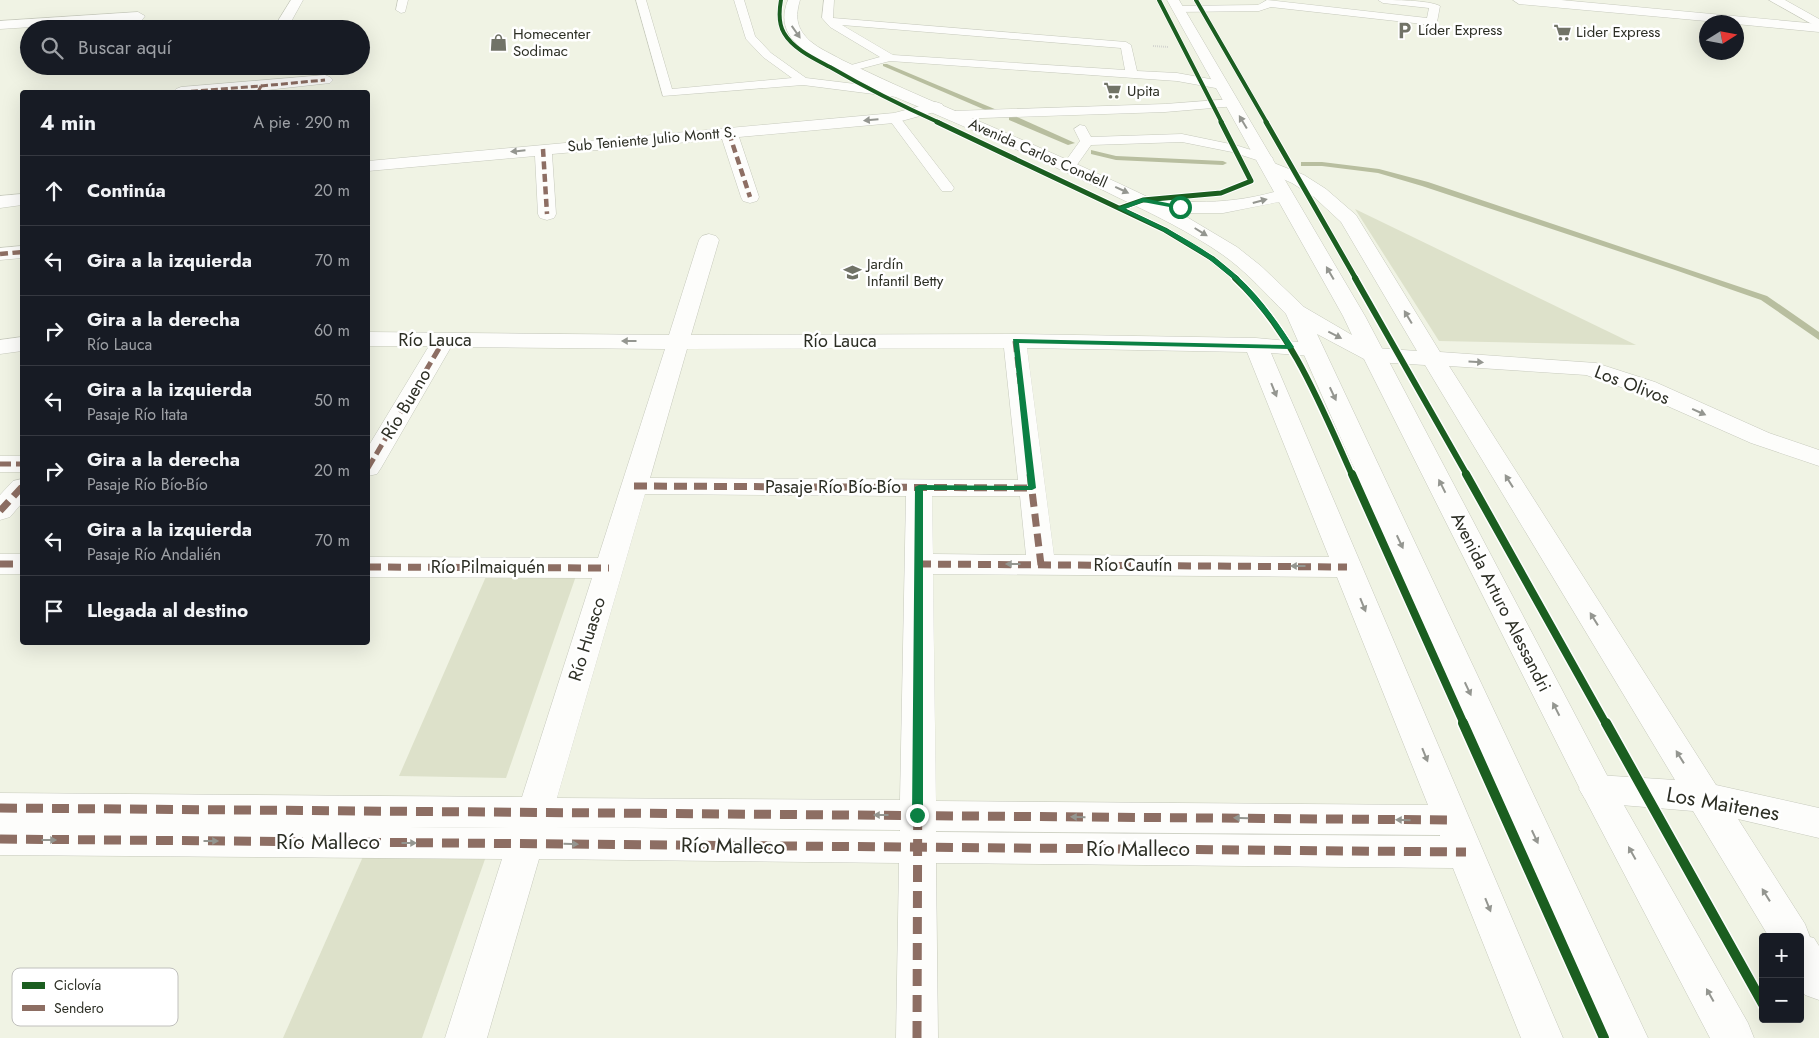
<!DOCTYPE html>
<html lang="es">
<head>
<meta charset="utf-8">
<style>
	:root { --surface:#171b24; --page:#242831; --text:#f1f3f6; --muted:#9ea1a6; --line:#363941 }
	body { margin:0; font-family:Jost,sans-serif; background:var(--page); color:var(--text) }
	.controls { position:absolute; right:15px; bottom:15px; display:grid; overflow:hidden; border-radius:5px; box-shadow:0 5px 20px #0002 }
	.controls button { width:45px; height:45px; display:grid; place-items:center; padding:0; border:0; border-bottom:1px solid var(--line); background:var(--surface); color:var(--text); font:25px sans-serif }
	.compass { position:absolute; left:1699px; top:15px; width:45px; height:45px; border-radius:50%; background:var(--surface); box-shadow:0 5px 20px #0002; rotate:79deg }
	.stop { position:absolute; width:15px; height:15px; margin:-11px; border:4px solid #0b8043; border-radius:50%; background:#fff }
	.stop.end { background:#0b8043; border-color:#fff; box-shadow:0 1px 5px #0008 }
	.list { margin:0; padding:0; list-style:none }
	h2 { display:flex; justify-content:space-between; align-items:center; height:65px; margin:0; padding:0 20px; font-size:21px }
	h2 small { font-size:16px; font-weight:400; color:var(--muted) }
	.list li { display:grid; grid-template-columns:32px 1fr auto; gap:15px; align-items:center; box-sizing:border-box; height:70px; padding:0 20px; border-top:1px solid var(--line) }
	.list b { display:block; font-size:19px; white-space:nowrap }
	.list p { margin:0; font-size:16px; white-space:nowrap; color:var(--muted) }
	.list em { font-size:16px; font-style:normal; color:var(--muted) }
	.icon { flex:none; width:28px; height:28px; fill:none; stroke:currentColor; stroke-width:2; stroke-linecap:round; stroke-linejoin:round }
	.map { position:relative; flex:none; width:1819px; height:1038px; overflow:hidden }
	.search { position:absolute; background:var(--surface); box-shadow:0 5px 20px #0002; left:20px; top:20px; width:350px; height:55px; display:flex; align-items:center; gap:12px; box-sizing:border-box; padding:0 18px; border-radius:28px; color:var(--muted); font-size:19px }
	.panel { position:absolute; background:var(--surface); box-shadow:0 5px 20px #0002; left:20px; top:90px; width:350px; height:555px; border-radius:5px }
	.map>svg:first-child { display:block }
	.green { fill:#dde1ca }
	.lines { fill:none; stroke-linecap:round; stroke-linejoin:round }
	.stream { fill:#b8be9f; fill-rule:evenodd }
	.service-casing { stroke:#c6c9bc; stroke-width:1 }
	.minor-casing { stroke:#c6c9bc; stroke-width:1 }
	.tertiary-casing { stroke:#c6c9bc; stroke-width:1 }
	.primary-casing { stroke:#c6c9bc; stroke-width:1 }
	.path { stroke:#d4d5d0; stroke-width:2; stroke-dasharray:1 1; stroke-linecap:butt }
	.service { fill:#fdfdfb; fill-rule:evenodd }
	.minor { fill:#fdfdfb; fill-rule:evenodd }
	.tertiary { fill:#fdfdfb; fill-rule:evenodd }
	.primary { fill:#fdfdfb; fill-rule:evenodd }
	.quiet-far4 { stroke:#8d6e63; stroke-width:3; stroke-dasharray:7 3; stroke-linecap:butt }
	.quiet-far3 { stroke:#8d6e63; stroke-width:4.5; stroke-dasharray:8 4.5; stroke-linecap:butt }
	.quiet-far2 { stroke:#8d6e63; stroke-width:5; stroke-dasharray:11 5; stroke-linecap:butt }
	.quiet-far1 { stroke:#8d6e63; stroke-width:7; stroke-dasharray:13 7; stroke-linecap:butt }
	.quiet { stroke:#8d6e63; stroke-width:9; stroke-dasharray:17 9; stroke-linecap:butt }
	.cycleway-far4-casing { stroke:#fff; stroke-width:5.5 }
	.cycleway-far3-casing { stroke:#fff; stroke-width:7 }
	.cycleway-far2-casing { stroke:#fff; stroke-width:9 }
	.cycleway-far1-casing { stroke:#fff; stroke-width:11 }
	.cycleway-casing { stroke:#fff; stroke-width:13 }
	.cycleway-far4 { stroke:#1b5e20; stroke-width:4 }
	.cycleway-far3 { stroke:#1b5e20; stroke-width:5 }
	.cycleway-far2 { stroke:#1b5e20; stroke-width:6 }
	.cycleway-far1 { stroke:#1b5e20; stroke-width:8 }
	.cycleway { stroke:#1b5e20; stroke-width:10 }
	.oneway { fill:#949690 }
	.route { fill:#0b8043 }
	.labels { text-anchor:middle; dominant-baseline:central; stroke-width:5; stroke-linejoin:round; paint-order:stroke }
	.far-poi-label { font-size:15px; fill:#2c2e24; stroke:#fff; text-anchor:start }
	.far-street-label { font-size:15px; fill:#2c2e24; stroke:#fff }
	.street-label { font-size:18px; fill:#2c2e24; stroke:#fff }
	.near-street-label { font-size:21px; fill:#2c2e24; stroke:#fff }
	.key { fill:#fff; stroke:#c0c0bd; stroke-width:1 }
	.key-label { font-size:14px; fill:#2c2e24 }
</style>
</head>
<body>
<div class="map">
<svg width="1819" height="1038" viewBox="0 0 1819 1038">
	<rect width="100%" height="100%" fill="#f0f3e4"/>
	<g class="green">
		<path d="M1355 209 1636 345 1439 341Z"/>
		<path d="M488 572 577 573 506 778 399 776Z"/>
		<path d="M369 843 490 845 422 1038H283Z"/>
	</g>
	<g class="lines">
		<g class="stream">
			<path d="M883 64H887L997 110 990 112 883 66Z"/>
			<path d="M1009 116H1015L1075 143 1068 145 1009 120Z"/>
			<path d="M1091 150 1116 156 1223 161 1227 163 1223 165 1116 160 1091 154Z"/>
			<path d="M1301 162H1322L1379 169 1428 182 1767 296 1819 332V340L1761 300 1675 270 1422 186 1378 173 1322 166H1301Z"/>
		</g>
		<defs>
			<g id="service">
				<path d="M398 0H408L405 12 401 13 396 10Z"/>
				<path d="M636 0H646L672 89 792 78 763 57 746 39 734 0H744L755 36 771 53 806 78 905 90 911 94 905 98 803 85 663 96Z"/>
				<path d="M824 0H834L833 18 1126 42 1131 45 1137 71 1177 73 1221 81 1227 85 1221 89 1177 81 890 61 848 72 844 71 842 69 844 67 880 57 830 27 822 18ZM842 25 1121 48 1125 70 893 55Z"/>
				<path d="M1267 0 1427 18 1429 8 1383 3 1378 0C1393 0 1429 0 1440 6L1437 22 1432 25 1271 7 1259 11 1177 12 1172 9 1177 6 1258 5Z"/>
				<path d="M1232 99 1238 103 1236 106 1165 112 953 119 947 115 953 111 1165 104Z"/>
				<path d="M894 114 898 115 952 185 954 188 952 191H942L888 118Z"/>
				<path d="M1080 125 1085 126 1091 137 1182 134 1235 145 1271 156 1273 159 1266 163 1232 152 1182 142 1091 145 1074 169H1064L1062 166 1080 141 1074 129Z"/>
			</g>
			<g id="minor">
				<path d="M291 0H303L287 29H273Z"/>
				<path d="M1769 0H1785L1819 19V28Z"/>
				<path d="M138 12 145 16 135 29H120L127 21 0 29V21Z"/>
				<path d="M325 75 330 77 333 80 330 83 267 90 265 92H173L176 89 181 87Z"/>
				<path d="M936 102 942 104 944 107 942 110 894 123 739 137 759 197 757 201 750 203 743 201 741 197 722 139 552 154 556 214 554 218 547 220 540 218 538 214 535 156 368 171V161L894 113Z"/>
				<path d="M1269 161 1304 175 1326 189 1356 215 1440 352 1596 363 1655 382 1769 433 1819 450V466L1751 443 1638 393 1586 375 1449 366 1716 785 1819 808V838L1738 819 1805 924 1810 937 1814 938 1819 946V1000L1805 995 1800 987V937H1769L1693 811 1597 803 1585 799 1579 789 1585 779 1597 775 1675 780 1425 365 1375 362 1367 360 1364 355 1367 350 1375 348 1417 351 1341 222 1314 197 1292 183 1263 170 1260 166 1263 162Z"/>
				<path d="M22 194V205L0 208V196Z"/>
				<path d="M709 234 716 236 719 240 691 335 1015 334 1256 338 1320 344 1323 349 1320 354 1312 356 1271 353 1563 1038H1521L1453 868 936 863 938 1038H896L899 863 539 859 487 1038H445L502 859 0 855V823L512 828 0 823V793L522 797 592 578 368 577V557L598 558 665 349 451 347 381 468 377 474 368 476V447L429 346H368V332L669 335 699 240 702 236ZM1004 348 1018 480 650 478 687 349ZM1027 348 1247 352 1329 557 1054 555ZM645 494 906 496 900 800 557 798ZM932 496H1020L1026 555 933 554ZM933 574 1337 577 1428 805 936 801ZM548 827 900 830V831ZM936 831 1440 835V836L936 832Z"/>
				<path d="M22 246V258L0 260V248Z"/>
				<path d="M22 337V351L0 354V340Z"/>
				<rect x="0" y="456" width="22" height="16"/>
				<path d="M22 479V503L10 517 0 520V495L13 481Z"/>
				<rect x="0" y="554" width="22" height="20"/>
			</g>
			<path id="tertiary" d="M1513 0H1561L1819 24V32L1736 24V22H1717L1519 4Z"/>
			<path id="primary" d="M788 0H800C795 17 796 28 810 41 819 49 832 54 842 60 870 73 897 86 925 98 1002 131 1079 164 1154 200 1167 196 1183 202 1197 202 1223 202 1249 199 1274 192L1167 0H1179L1365 316 1609 779 1748 1023 1754 1038H1710L1585 799 1364 359 1317 334 1648 1038H1606L1286 314C1266 294 1247 272 1223 255 1190 232 1153 214 1117 197 1057 167 996 140 935 114 893 95 840 76 803 49 785 36 780 20 788 0ZM1279 202 1343 316 1352 335 1304 307 1261 266 1237 247 1180 213H1223Z"/>
		</defs>
		<use href="#service" class="service-casing"/>
		<use href="#minor" class="minor-casing"/>
		<use href="#tertiary" class="tertiary-casing"/>
		<use href="#primary" class="primary-casing"/>
		<path class="path" d="M1153 46 1169 47"/>
		<use href="#service" class="service"/>
		<use href="#minor" class="minor"/>
		<use href="#tertiary" class="tertiary"/>
		<use href="#primary" class="primary"/>
		<g class="quiet-far4">
			<path d="M261 86 325 80"/>
			<path d="M181 92 261 86 258 92"/>
		</g>
		<g class="quiet-far3">
			<path d="M729 133 750 197"/>
			<path d="M543 149 547 214"/>
			<path d="M0 254 22 252"/>
		</g>
		<g class="quiet-far2">
			<path d="M1015 341 1031 475"/>
			<path d="M0 464H22"/>
			<path d="M368 468 444 340"/>
		</g>
		<g class="quiet-far1">
			<path d="M1030 474 1041 565"/>
			<path d="M634 486 1032 488"/>
			<path d="M0 511 22 487"/>
			<path d="M0 564H22"/>
			<path d="M918 564 1347 567"/>
			<path d="M368 567 609 568"/>
			<path d="M918 724 919 487"/>
		</g>
		<g class="quiet">
			<path d="M0 808 1452 820"/>
			<path d="M0 839 1466 852"/>
			<path d="M917 1038 918 723"/>
		</g>
		<defs>
			<g id="cycleway-far4">
				<path d="M781 0C779 11 778 23 784 33 793 49 815 59 830 67 866 88 902 106 940 123"/>
				<path d="M1159 0 1222 123"/>
				<path d="M1196 0 1267 123"/>
			</g>
			<g id="cycleway-far3">
				<path d="M937 122 1165 230 1213 259 1237 279"/>
				<path d="M1266 122 1356 279"/>
				<path d="M1120 208 1143 200 1221 193 1251 181 1221 122"/>
			</g>
			<g id="cycleway-far2">
				<path d="M1235 278C1292 331 1321 406 1352 475"/>
				<path d="M1355 278 1467 475"/>
			</g>
			<g id="cycleway-far1">
				<path d="M1352 474 1464 724"/>
				<path d="M1466 474 1606 724"/>
			</g>
			<g id="cycleway">
				<path d="M1463 723 1604 1038"/>
				<path d="M1606 723 1763 1004"/>
			</g>
		</defs>
		<use href="#cycleway-far4" class="cycleway-far4-casing"/>
		<use href="#cycleway-far3" class="cycleway-far3-casing"/>
		<use href="#cycleway-far2" class="cycleway-far2-casing"/>
		<use href="#cycleway-far1" class="cycleway-far1-casing"/>
		<use href="#cycleway" class="cycleway-casing"/>
		<use href="#cycleway-far4" class="cycleway-far4"/>
		<use href="#cycleway-far3" class="cycleway-far3"/>
		<use href="#cycleway-far2" class="cycleway-far2"/>
		<use href="#cycleway-far1" class="cycleway-far1"/>
		<use href="#cycleway" class="cycleway"/>
	</g>
	<defs><path id="oneway-solid" d="M-6-.8H1V-3.2L6.5 0L1 3.2V.8H-6Z" transform="scale(1.25)"/></defs>
	<g class="oneway">
		<use href="#oneway-solid" transform="translate(796 32) rotate(55)"/>
		<use href="#oneway-solid" transform="translate(871 120) rotate(175)"/>
		<use href="#oneway-solid" transform="translate(1243 122) rotate(-121)"/>
		<use href="#oneway-solid" transform="translate(518 151) rotate(174)"/>
		<use href="#oneway-solid" transform="translate(1122 190) rotate(25)"/>
		<use href="#oneway-solid" transform="translate(1260 201) rotate(-15)"/>
		<use href="#oneway-solid" transform="translate(1201 232) rotate(32)"/>
		<use href="#oneway-solid" transform="translate(1330 273) rotate(-120)"/>
		<use href="#oneway-solid" transform="translate(1408 317) rotate(-121)"/>
		<use href="#oneway-solid" transform="translate(1335 335) rotate(27)"/>
		<use href="#oneway-solid" transform="translate(629 341) rotate(-180)"/>
		<use href="#oneway-solid" transform="translate(1476 362) rotate(3)"/>
		<use href="#oneway-solid" transform="translate(1274 390) rotate(68)"/>
		<use href="#oneway-solid" transform="translate(1333 394) rotate(65)"/>
		<use href="#oneway-solid" transform="translate(1699 412) rotate(24)"/>
		<use href="#oneway-solid" transform="translate(1509 481) rotate(-122)"/>
		<use href="#oneway-solid" transform="translate(1442 486) rotate(-117)"/>
		<use href="#oneway-solid" transform="translate(1400 542) rotate(65)"/>
		<use href="#oneway-solid" transform="translate(1013 564) rotate(-180)"/>
		<use href="#oneway-solid" transform="translate(1298 566) rotate(-180)"/>
		<use href="#oneway-solid" transform="translate(1363 605) rotate(68)"/>
		<use href="#oneway-solid" transform="translate(1594 619) rotate(-122)"/>
		<use href="#oneway-solid" transform="translate(1468 689) rotate(65)"/>
		<use href="#oneway-solid" transform="translate(1556 709) rotate(-117)"/>
		<use href="#oneway-solid" transform="translate(1425 755) rotate(68)"/>
		<use href="#oneway-solid" transform="translate(1680 757) rotate(-122)"/>
		<use href="#oneway-solid" transform="translate(881 815) rotate(-180)"/>
		<use href="#oneway-solid" transform="translate(1078 817) rotate(-179)"/>
		<use href="#oneway-solid" transform="translate(1241 818) rotate(-179)"/>
		<use href="#oneway-solid" transform="translate(1403 820) rotate(-179)"/>
		<use href="#oneway-solid" transform="translate(1535 837) rotate(65)"/>
		<use href="#oneway-solid" transform="translate(49 840)"/>
		<use href="#oneway-solid" transform="translate(211 841)"/>
		<use href="#oneway-solid" transform="translate(409 843)"/>
		<use href="#oneway-solid" transform="translate(571 844) rotate(1)"/>
		<use href="#oneway-solid" transform="translate(1632 853) rotate(-119)"/>
		<use href="#oneway-solid" transform="translate(1766 895) rotate(-122)"/>
		<use href="#oneway-solid" transform="translate(1488 905) rotate(68)"/>
		<use href="#oneway-solid" transform="translate(1710 995) rotate(-119)"/>
	</g>
	<path class="route" d="M1143 198 1182 206 1180 209 1143 202 1125 209C1165 227 1207 247 1239 278 1261 298 1278 323 1294 347L1290 349 1019 343 1036 488 1032 490H923V815L917 820 914 819 912 815 915 487 919 485 1028 486 1013 339 1286 345 1270 321 1236 281 1206 257 1163 231 1117 208Z"/>
	<defs>
		<symbol id="parking-bare" viewBox="-9 -9 18 18"><path d="M-3.5-5.5H1a3.5 3.5 0 0 1 0 7H-1V5.5H-3.5ZM-1-3.4V-.6H.8a1.4 1.4 0 0 0 0-2.8Z" fill="#717367" stroke="#fff" stroke-width="2.5" paint-order="stroke"/></symbol>
		<symbol id="supermarket-bare" viewBox="-9 -9 18 18"><path d="M-6-5.5h2.5l.6 2H6L4.5 2H-2.5L-4.4-4H-6ZM-1.5 3.2a1.3 1.3 0 1 0 .1 0ZM3 3.2a1.3 1.3 0 1 0 .1 0Z" fill="#717367" stroke="#fff" stroke-width="2.5" paint-order="stroke"/></symbol>
		<symbol id="shop-bare" viewBox="-9 -9 18 18"><path d="M-5-2.5h2.3a2.7 3.5 0 0 1 5.4 0H5L5.5 6h-11ZM-1.5-2.5h3a1.5 2.3 0 0 0-3 0Z" fill="#717367" stroke="#fff" stroke-width="2.5" paint-order="stroke"/></symbol>
		<symbol id="school-bare" viewBox="-9 -9 18 18"><path d="M0-5L7-2L0 1L-7-2ZM-4 1L0 2.5L4 1V4Q0 6-4 4Z" fill="#717367" stroke="#fff" stroke-width="2.5" paint-order="stroke"/></symbol>
	</defs>
	<g fill-rule="evenodd">
		<use href="#parking-bare" x="1392" y="18" width="25" height="25"/>
		<use href="#supermarket-bare" x="1550" y="20" width="25" height="25"/>
		<use href="#shop-bare" x="486" y="30" width="25" height="25"/>
		<use href="#supermarket-bare" x="1100" y="78" width="25" height="25"/>
		<use href="#school-bare" x="840" y="260" width="25" height="25"/>
	</g>
	<g class="labels">
		<g class="far-poi-label">
			<text x="1418" y="30">Líder Express</text>
			<text x="1576" y="32">Lider Express</text>
			<text x="513" y="34">Homecenter<tspan x="513" dy="17">Sodimac</tspan></text>
			<text x="1127" y="91">Upita</text>
			<text x="867" y="264">Jardín<tspan x="867" dy="17">Infantil Betty</tspan></text>
		</g>
		<g class="far-street-label">
			<text transform="translate(652 139) rotate(-5)">Sub Teniente Julio Montt S.</text>
			<text transform="translate(1038 153) rotate(24)">Avenida Carlos Condell</text>
		</g>
		<g class="street-label">
			<text x="435" y="340">Río Lauca</text>
			<text x="840" y="341">Río Lauca</text>
			<text transform="translate(1632 385) rotate(21)">Los Olivos</text>
			<text transform="translate(406 404) rotate(-59)">Río Bueno</text>
			<text x="833" y="487">Pasaje Río Bío-Bío</text>
			<text x="1133" y="565">Río Cautín</text>
			<text x="488" y="567">Río Pilmaiquén</text>
			<text transform="translate(1501 602) rotate(63)">Avenida Arturo Alessandri</text>
			<text transform="translate(587 639) rotate(-73)">Río Huasco</text>
		</g>
		<g class="near-street-label">
			<text transform="translate(1723 804) rotate(10)">Los Maitenes</text>
			<text x="328" y="842">Río Malleco</text>
			<text transform="translate(733 846) rotate(1)">Río Malleco</text>
			<text x="1138" y="849">Río Malleco</text>
		</g>
	</g>
	<rect x="12" y="968" width="166" height="58" rx="8" class="key"/>
	<rect x="22" y="982" width="23" height="7" fill="#1b5e20"/>
	<rect x="22" y="1005" width="23" height="6" fill="#8d6e63"/>
	<g class="key-label">
		<text x="54" y="990">Ciclovía</text>
		<text x="54" y="1013">Sendero</text>
	</g>
</svg>
<div class="controls">
<button>+</button>
<button>−</button>
</div>
<svg class="compass" viewBox="-18 -18 36 36"><path d="M0-13l5 13h-10z" fill="#e53935"/><path d="M0 13l5-13h-10z" fill="#9ea1a6"/></svg>
<div class="stop" style="left:1180px;top:207px"></div>
<div class="stop end" style="left:917px;top:815px"></div>
<div class="search"><svg class="icon" aria-label="search" viewBox="0 0 24 24"><circle cx="10" cy="10" r="6"/><path d="M15 15l6 6"/></svg>Buscar aquí</div>
<section class="panel">
<h2>4 min<small>A pie · 290 m</small></h2>
<ul class="list">
<li><svg class="icon" aria-label="ahead" viewBox="0 0 24 24"><path d="M12 20V5M6 11l6-6 6 6"/></svg><div><b>Continúa</b></div><em>20 m</em></li>
<li><svg class="icon" aria-label="left" viewBox="0 0 24 24"><path d="M17 20v-9H6M10 6l-5 5 5 5"/></svg><div><b>Gira a la izquierda</b></div><em>70 m</em></li>
<li><svg class="icon" aria-label="right" viewBox="0 0 24 24"><path d="M7 20v-9h11M14 6l5 5-5 5"/></svg><div><b>Gira a la derecha</b><p>Río Lauca</p></div><em>60 m</em></li>
<li><svg class="icon" aria-label="left" viewBox="0 0 24 24"><path d="M17 20v-9H6M10 6l-5 5 5 5"/></svg><div><b>Gira a la izquierda</b><p>Pasaje Río Itata</p></div><em>50 m</em></li>
<li><svg class="icon" aria-label="right" viewBox="0 0 24 24"><path d="M7 20v-9h11M14 6l5 5-5 5"/></svg><div><b>Gira a la derecha</b><p>Pasaje Río Bío-Bío</p></div><em>20 m</em></li>
<li><svg class="icon" aria-label="left" viewBox="0 0 24 24"><path d="M17 20v-9H6M10 6l-5 5 5 5"/></svg><div><b>Gira a la izquierda</b><p>Pasaje Río Andalién</p></div><em>70 m</em></li>
<li><svg class="icon" aria-label="arrive" viewBox="0 0 24 24"><path d="M6 21V4h12l-3 4 3 4H6"/></svg><div><b>Llegada al destino</b></div></li>
</ul>
</section>
</div>
</body>
</html>
